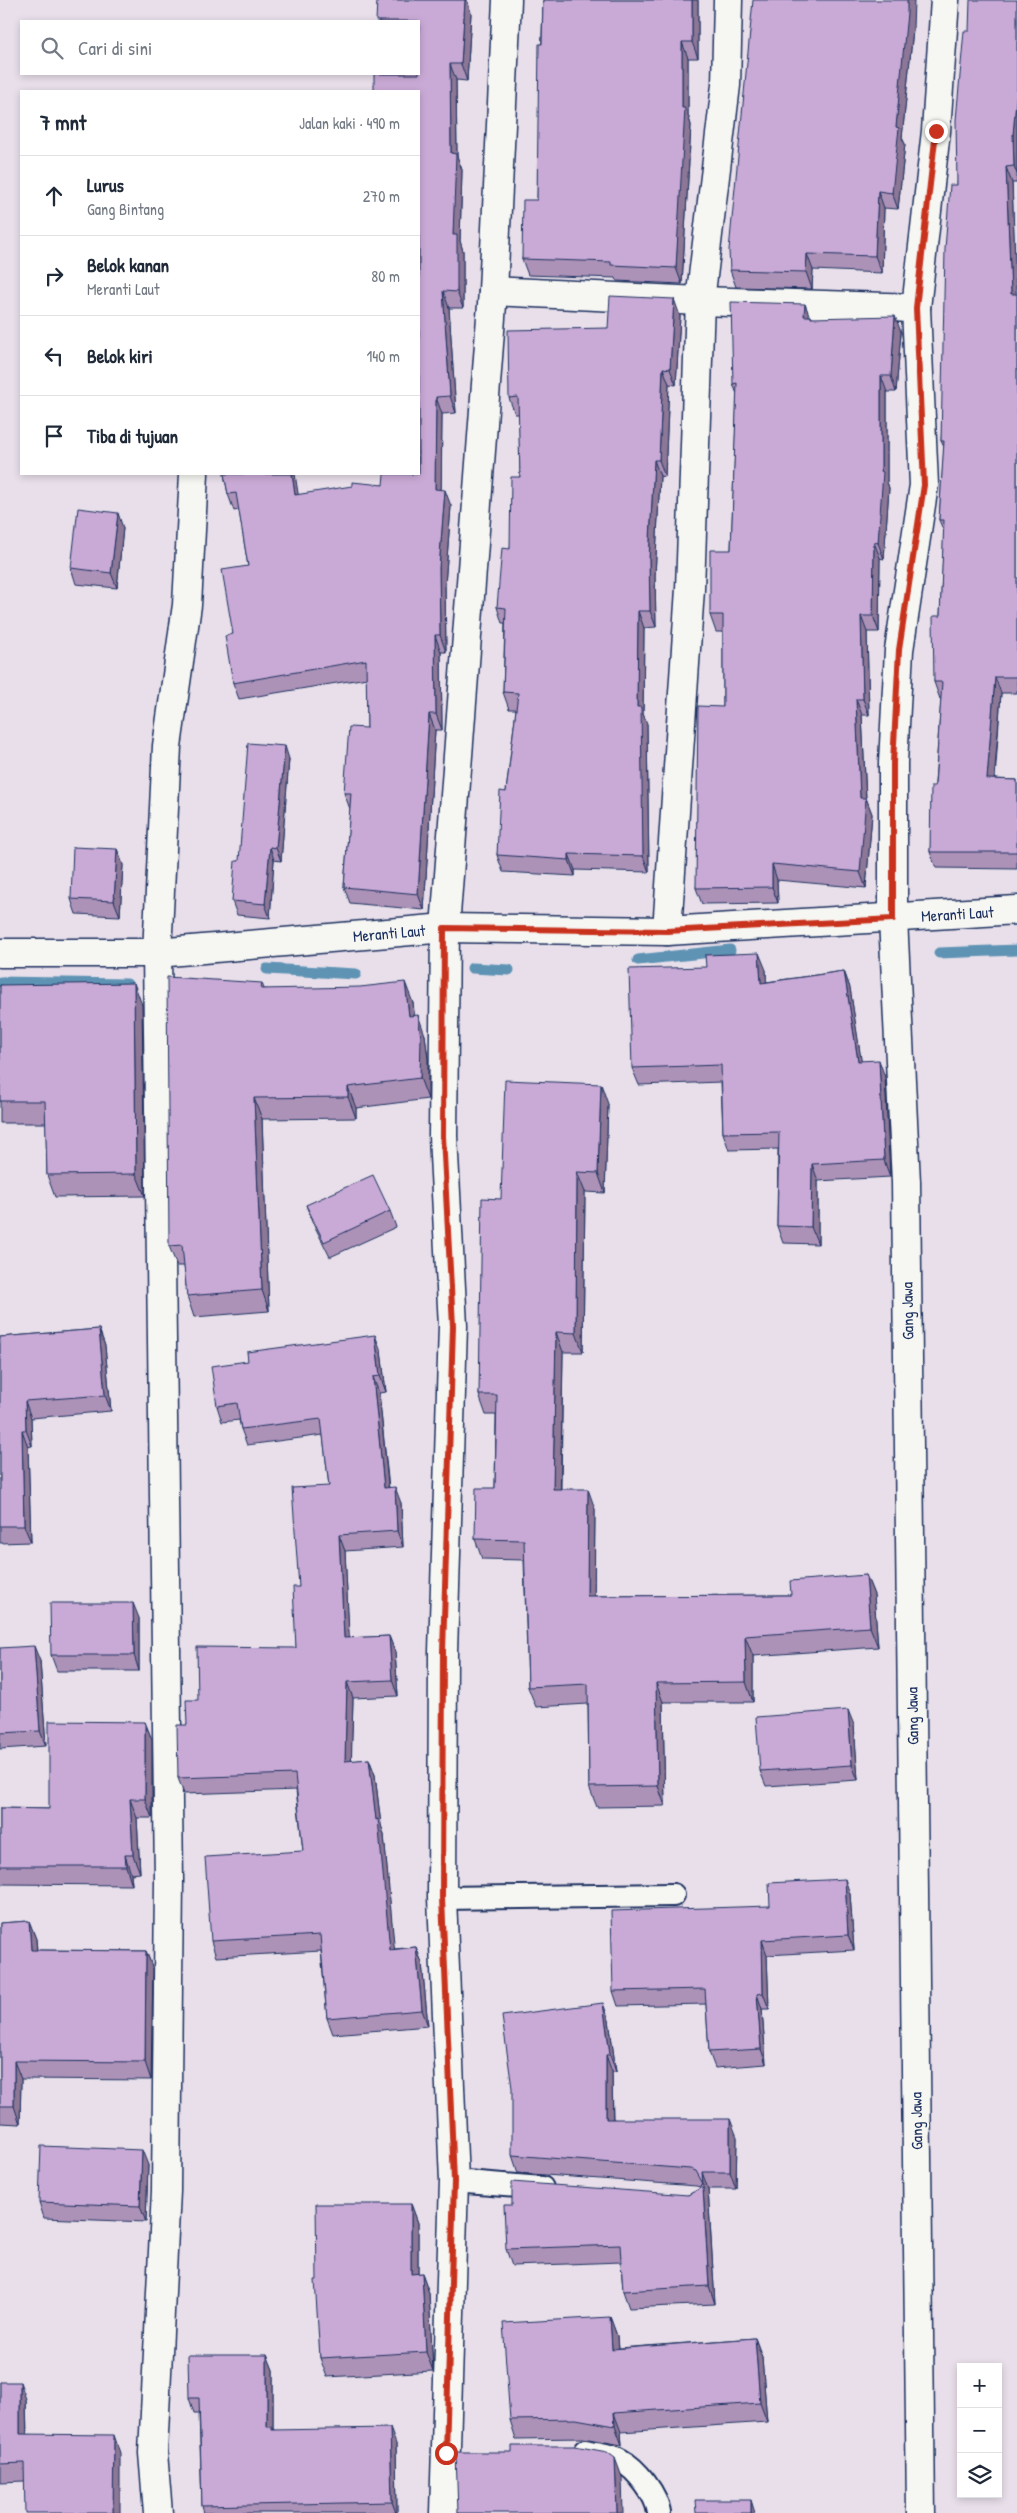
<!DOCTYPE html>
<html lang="id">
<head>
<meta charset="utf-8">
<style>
	:root { --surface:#fff; --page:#f2f2f3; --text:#1f2937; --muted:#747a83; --line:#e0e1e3 }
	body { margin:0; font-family:"Patrick Hand",sans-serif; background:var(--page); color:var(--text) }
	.controls { position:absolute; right:15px; bottom:15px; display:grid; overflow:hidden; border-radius:0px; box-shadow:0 2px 8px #0003 }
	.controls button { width:45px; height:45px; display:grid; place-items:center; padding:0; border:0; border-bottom:1px solid var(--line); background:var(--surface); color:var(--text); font:25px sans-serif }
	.stop { position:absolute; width:15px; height:15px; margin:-11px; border:4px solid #c8321e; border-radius:50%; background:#fff }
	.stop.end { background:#c8321e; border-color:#fff; box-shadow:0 1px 5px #0008 }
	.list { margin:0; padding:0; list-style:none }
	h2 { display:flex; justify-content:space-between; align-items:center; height:65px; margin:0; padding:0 20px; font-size:21px }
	h2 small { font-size:16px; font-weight:400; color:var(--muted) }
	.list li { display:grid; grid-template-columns:32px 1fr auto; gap:15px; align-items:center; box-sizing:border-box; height:80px; padding:0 20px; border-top:1px solid var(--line) }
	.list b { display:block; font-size:19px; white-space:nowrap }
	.list p { margin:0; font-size:16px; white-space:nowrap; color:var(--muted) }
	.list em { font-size:16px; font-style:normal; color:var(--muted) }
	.icon { flex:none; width:28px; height:28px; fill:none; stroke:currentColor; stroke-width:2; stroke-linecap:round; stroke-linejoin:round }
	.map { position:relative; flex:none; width:1017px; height:2513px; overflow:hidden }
	.search { position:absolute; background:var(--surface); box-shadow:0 2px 8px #0003; left:20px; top:20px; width:400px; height:55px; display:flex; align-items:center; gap:12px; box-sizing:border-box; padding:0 18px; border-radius:0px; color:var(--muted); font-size:19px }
	.panel { position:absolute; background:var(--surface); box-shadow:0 2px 8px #0003; left:20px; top:90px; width:400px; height:385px; border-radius:0px }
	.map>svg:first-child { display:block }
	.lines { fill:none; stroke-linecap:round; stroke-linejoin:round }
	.stream { stroke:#5f93b4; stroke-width:11 }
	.lane-casing { stroke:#1b2f5e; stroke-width:26 }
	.street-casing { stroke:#1b2f5e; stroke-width:31 }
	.lane { stroke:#f6f6f2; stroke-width:22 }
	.street { stroke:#f6f6f2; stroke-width:28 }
	.wall { fill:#ad92b8; stroke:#1b2f5e }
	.shaded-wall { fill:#8d7796; stroke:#1b2f5e }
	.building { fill:#c9aad6; stroke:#1b2f5e }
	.route { stroke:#c8321e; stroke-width:6 }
	.labels { text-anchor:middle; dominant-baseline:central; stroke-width:4; stroke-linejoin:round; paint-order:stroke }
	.street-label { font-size:16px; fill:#1b2f5e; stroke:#f6f6f2 }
</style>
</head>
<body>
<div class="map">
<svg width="1017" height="2513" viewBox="0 0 1017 2513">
	<rect width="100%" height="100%" fill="#e8dfea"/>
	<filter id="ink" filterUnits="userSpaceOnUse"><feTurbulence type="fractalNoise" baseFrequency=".02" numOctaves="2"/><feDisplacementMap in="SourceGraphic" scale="10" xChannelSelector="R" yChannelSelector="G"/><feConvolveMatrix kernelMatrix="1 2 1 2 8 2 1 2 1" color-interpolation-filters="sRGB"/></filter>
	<g filter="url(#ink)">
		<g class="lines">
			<g class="stream">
				<path d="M939 953 1017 950"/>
				<path d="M638 960 730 950"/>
				<path d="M472 968 509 970"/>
				<path d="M267 969 356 974"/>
				<path d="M0 982 127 984"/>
			</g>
			<defs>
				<g id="lane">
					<path d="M442 1898 673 1895"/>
					<path d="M454 2181 542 2188"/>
					<path d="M586 2451C596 2454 611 2454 620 2460 637 2469 657 2495 659 2513"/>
				</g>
				<g id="street">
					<path d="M493 291 700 301 916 308"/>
					<path d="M667 931 690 589 700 301 726 85 728 0"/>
					<path id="s1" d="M0 953H157L445 928 667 931 1017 910"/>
					<path d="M158 2513 153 2453 166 2191 169 1881 157 953 167 746 187 605 194 474"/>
					<path d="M444 2513 454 2181 442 1898 443 1652 453 1326 443 1136 445 928 493 291 507 0"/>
					<path d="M921 2513 906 1182 893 919V763L899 650 924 485 916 308 936 131 945 0"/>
				</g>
			</defs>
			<use href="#lane" class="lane-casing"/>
			<use href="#street" class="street-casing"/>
			<use href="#lane" class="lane"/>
			<use href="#street" class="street"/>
		</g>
		<g class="wall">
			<path d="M377 0H467L471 13 467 81 456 80 457 156 462 170 460 241 463 251V308H449L456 413 442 414 441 489 451 506 445 585 446 652H441L442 730H435L424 910 350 903 344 887 350 809 344 793 367 728V678L239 699 233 683V634L248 566 239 510 234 511 228 494 224 474 298 495 383 485 419 474Z"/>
			<path d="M543 0H698V58H688V115L691 125 682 284 617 281 616 278 528 275 522 259 537 200Z"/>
			<path d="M1017 0V183H1012L1016 294H1017V693H1001L995 779 1017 780V869L936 868 930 852 941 699H940L934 682 940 616 944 532 939 520 944 447 941 441 957 185 969 31Z"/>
			<path d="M753 6 913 29 902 138 905 144 898 209 884 208 882 273 813 270 812 289 736 287 730 270Z"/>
			<path d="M805 304 809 316H811L812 318 901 332 896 392H887V482L889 488 884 559 880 558 879 632H867L869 715H862L866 798 872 814 866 888 777 880 778 903 702 904 696 888 723 707V632H716L710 615 731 550 737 394 733 384Z"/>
			<path d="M680 316 676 385 669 384 665 477 660 476 655 576 656 627 644 628 643 714 647 724 649 872 575 870V876L503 872 497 855 506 792 516 709H509L503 692 505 623H502L497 607 510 549 520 477 519 414H515L509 398 608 328Z"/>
			<path d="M123 528 117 588 76 584 71 568Z"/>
			<path d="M289 759 281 861 274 860 270 918 237 915 232 901 239 861Z"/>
			<path d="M117 849 123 865 120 916 76 914 71 899Z"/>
			<path d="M766 970V982L844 971 850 988 861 1061 885 1077 890 1177 818 1181V1244L783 1243 777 1226 778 1149 729 1150 723 1133 721 1082 639 1085 632 1068Z"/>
			<path d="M262 983 264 989 413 1003 414 1015 425 1035 428 1059V1099L356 1108V1118L262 1119 269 1311 194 1317 187 1296 184 1266H177L169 1246Z"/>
			<path d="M0 985 142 1005 145 1196 55 1197 47 1175 46 1123H0Z"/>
			<path d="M608 1104 605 1193 585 1192 583 1352H563L561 1489 595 1509 594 1596 791 1595 866 1575 874 1595 878 1647 753 1656V1702H663L665 1806 597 1807 589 1787 588 1704 536 1707 528 1687 524 1560 482 1559 475 1539 495 1488 496 1415H486L479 1395 501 1199Z"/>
			<path d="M306 1205 390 1211 396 1227 330 1257 312 1221Z"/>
			<path d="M99 1329 105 1346 111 1411 31 1418 32 1446 28 1447 31 1542 0 1543V1337Z"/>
			<path d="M381 1351 386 1392 379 1393 389 1488 401 1503 403 1547 345 1551 349 1638 389 1636 395 1652 398 1696 353 1698 351 1761 369 1759 375 1775 381 1825 384 1835 394 1949 416 1947 422 1963 428 2026 333 2034 327 2018 321 1951 216 1957 211 1941 303 1851 296 1790 184 1794 178 1778 187 1725 198 1700 296 1648 299 1587 329 1486 323 1435 247 1445 241 1429 239 1420 222 1422 217 1406Z"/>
			<path d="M139 1618V1671H57L51 1655Z"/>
			<path d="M0 1648 40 1661 46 1746 0 1749Z"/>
			<path d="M145 1722 152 1740V1818H137L140 1873 131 1874 132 1885 0 1884V1808L49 1809Z"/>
			<path d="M854 1725 858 1780 766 1786 760 1771Z"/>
			<path d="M850 1894 854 1950 767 1955 769 2009H762L766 2064 715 2068 709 2052 706 2004 618 2006 613 1991 770 1906Z"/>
			<path d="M29 1921 36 1939 37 1950 146 1951 153 1969 151 2080 21 2079 20 2124 0 2123V1923Z"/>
			<path d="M609 2020 616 2072H612L613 2119 737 2137 736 2189H708L715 2304 629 2308 623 2291 621 2262 512 2266 506 2249 688 2195 699 2189 700 2187 696 2186 518 2173 512 2155Z"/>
			<path d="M148 2165 146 2222 44 2218 39 2202Z"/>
			<path d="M411 2204 418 2223V2274L422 2273 429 2293 433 2371 327 2377 320 2358 317 2280Z"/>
			<path d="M610 2317 617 2336 618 2348 755 2338 762 2357 767 2422 621 2432 622 2445 583 2438 516 2439 510 2420Z"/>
			<path d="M267 2355 273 2370V2430L396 2444 397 2513H204L202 2506 199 2413H194L189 2398Z"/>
			<path d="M0 2382 26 2399 27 2434 120 2453 24 2481 0 2482Z"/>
		</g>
		<g class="shaded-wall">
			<path d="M465 0H467L471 13 467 81 461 64Z"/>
			<path d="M692 0H698V58L692 42Z"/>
			<path d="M907 0H914L913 29 902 138 905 144 898 209 892 193 896 127Z"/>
			<path d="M682 42 688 58V115L691 125 682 284 676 268 682 108Z"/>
			<path d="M450 64 456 80 457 156 462 170 460 241 463 251V308L457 292 453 235 451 153Z"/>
			<path d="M1017 89V174L1014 166 1013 135Z"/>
			<path d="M1006 167 1012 183 1017 311 1011 294Z"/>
			<path d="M878 191 884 208 882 273 875 256Z"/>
			<path d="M807 254 813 270 812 289 806 272Z"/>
			<path d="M443 291 449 308 456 413 450 396Z"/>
			<path d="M674 299 680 316 676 385 670 369Z"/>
			<path d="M805 304 811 320 804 316Z"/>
			<path d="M895 316 901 332 896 392 891 376Z"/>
			<path d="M663 368 669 384 665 477 659 460Z"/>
			<path d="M881 376 887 392V482L889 488 884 559 878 543 881 471Z"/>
			<path d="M436 397 442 414 441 506 435 489Z"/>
			<path d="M654 460 660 476 655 576 656 627 650 611 649 560Z"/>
			<path d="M292 474H295L301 512 295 495Z"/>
			<path d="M445 490 451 506 445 585 446 652 440 635 439 568Z"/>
			<path d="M118 513 123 528 117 588 111 573Z"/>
			<path d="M874 542 880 558 879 632 873 616Z"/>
			<path d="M638 611 644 628 643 714 647 724 649 872 643 856 637 707Z"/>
			<path d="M861 616 867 632 869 715 863 699Z"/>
			<path d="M435 635 441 652 442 730 436 714Z"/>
			<path d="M995 677 1001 693 993 795 987 779Z"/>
			<path d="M856 699 862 715 866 801V798L872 814 866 888 860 872V798Z"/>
			<path d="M429 714 435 730 424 910 418 894Z"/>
			<path d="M285 746 289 759 281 861 276 848Z"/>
			<path d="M270 847 274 860 270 918 265 904Z"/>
			<path d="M117 849 123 865 120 916 114 901Z"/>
			<path d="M569 854 575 870V876L569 860Z"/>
			<path d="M772 864 777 880 778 903 772 887Z"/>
			<path d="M759 953 766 970 767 1000 761 983Z"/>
			<path d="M844 971 850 988 864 1078 858 1061Z"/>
			<path d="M405 982 413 1003 417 1036 409 1016Z"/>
			<path d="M134 983 142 1005 145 1196 136 1174Z"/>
			<path d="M418 1015 425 1035 428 1059V1099L420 1078Z"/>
			<path d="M879 1060 885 1077 890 1177 884 1160Z"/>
			<path d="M601 1084 608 1104 605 1193 598 1173Z"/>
			<path d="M348 1087 356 1108V1118L348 1097Z"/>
			<path d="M254 1098 262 1119 269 1311 262 1290Z"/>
			<path d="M812 1164 818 1181V1244L811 1227Z"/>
			<path d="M577 1172 585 1192 583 1352 576 1333Z"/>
			<path d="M99 1329 105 1346 111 1411 105 1395Z"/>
			<path d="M556 1332 563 1352 560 1508 553 1489Z"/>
			<path d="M375 1335 381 1351 386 1392 380 1376Z"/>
			<path d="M373 1377 379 1393 390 1504 384 1488Z"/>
			<path d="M25 1401 31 1418 32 1446 26 1430Z"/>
			<path d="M22 1430 28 1447 31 1542 24 1526Z"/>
			<path d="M395 1487 401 1503 403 1547 397 1531Z"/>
			<path d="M588 1489 595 1509 594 1616 587 1596Z"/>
			<path d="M339 1535 345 1551 350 1654 344 1638Z"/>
			<path d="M866 1575 874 1595 878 1647 870 1627Z"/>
			<path d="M133 1603 139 1618V1671L134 1655Z"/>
			<path d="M389 1636 395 1652 398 1696 392 1680Z"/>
			<path d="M745 1636 753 1656V1702L746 1682Z"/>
			<path d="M34 1646 40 1661 46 1746 40 1731Z"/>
			<path d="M347 1682 353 1698 351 1777 345 1761Z"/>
			<path d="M656 1683 663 1702 665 1806 658 1786Z"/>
			<path d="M848 1710 854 1725 858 1780 852 1765Z"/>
			<path d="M145 1722 152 1740V1818L145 1799Z"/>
			<path d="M369 1759 375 1775 381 1825 384 1835 396 1966 390 1950Z"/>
			<path d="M130 1799 137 1818 140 1873 133 1855Z"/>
			<path d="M125 1855 131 1874 132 1885 126 1866Z"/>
			<path d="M845 1879 850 1894 854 1950 848 1935Z"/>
			<path d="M29 1921 36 1939 38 1968 31 1950Z"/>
			<path d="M762 1940 767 1955 769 2009 763 1993Z"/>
			<path d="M416 1947 422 1963 428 2026 422 2010Z"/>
			<path d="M146 1951 153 1969 151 2080 145 2062Z"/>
			<path d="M757 1994 762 2009 766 2064 761 2049Z"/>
			<path d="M603 2003 609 2020 616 2072 610 2054Z"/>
			<path d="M606 2055 612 2072 613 2136 606 2119Z"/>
			<path d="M14 2061 21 2079 20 2124 14 2106Z"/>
			<path d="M730 2119 737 2137 736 2189 730 2172Z"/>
			<path d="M142 2150 148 2165 146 2222 140 2206Z"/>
			<path d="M702 2172 708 2189 715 2304 709 2286Z"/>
			<path d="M411 2204 418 2223V2293L411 2274Z"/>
			<path d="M422 2273 429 2293 433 2371 426 2352Z"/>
			<path d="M610 2317 617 2336 619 2368 612 2349Z"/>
			<path d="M755 2338 762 2357 767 2422 760 2403Z"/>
			<path d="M267 2355 273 2370V2428L278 2443 267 2427Z"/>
			<path d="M20 2382 26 2399 27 2452 20 2434Z"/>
			<path d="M614 2413 621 2432 622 2445 615 2426Z"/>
			<path d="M390 2428 396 2444 397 2513H396L392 2502Z"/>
			<path d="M114 2435 120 2453V2513H113Z"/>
			<path d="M615 2458 622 2477 623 2513H617Z"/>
			<path d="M751 2500 755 2513H751Z"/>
		</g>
		<g class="building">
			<path d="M377 0H465L461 64H450L451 153 456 154 453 235H457V292L443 291 450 396 436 397 435 489 445 490 439 568 440 635H435L436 714H429L418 894 344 887 351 793H344L349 727 367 728 366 660 233 683 225 636 233 634 222 570 248 566 236 493 228 494 224 474H292L295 495 352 486V482L383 485 384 474H419V91H374V74H419V21H376Z"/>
			<path d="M543 0H692V42H682V108H685L676 268 611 265V262L522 259 523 200H537L539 44H542Z"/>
			<path d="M753 0H907V13L896 127 899 128 892 193 878 191 875 256 807 254 806 272 730 270 729 250Z"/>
			<path d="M970 0H1017V89L1013 135 1014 166 1006 167 1011 294H1017V677H995L987 779 1017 780V852H930L931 786H935L942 682H934L933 616H940L944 520H939L944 441H941L945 249 950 185H957L956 120 964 31H969Z"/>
			<path d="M610 296 674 299 670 369 663 368 659 460H654L649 560 650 611H638L637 707H641L643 856 569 854V860L497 855 500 791 506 792 518 693 503 692 506 608 497 607 502 548 510 549 511 477H520L518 397 509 398 508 330 608 328Z"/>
			<path d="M731 302 805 304 804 316H811V318L895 316 891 376H881V471L883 472 878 543 874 542 873 616H861L863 699H856L860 798H866L860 872 772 864V887L696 888 698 706 723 707V615H710V550H731L737 383 733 384Z"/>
			<path d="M78 508 118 513 111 573 71 568Z"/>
			<path d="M248 743 285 746 276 848 270 847 265 904 232 901 235 861H239Z"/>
			<path d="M73 847 117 849 114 901 71 899Z"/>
			<path d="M759 953 761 983 844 971 858 1061 879 1060 884 1160 812 1164 811 1227 777 1226 779 1132 723 1133 721 1065 632 1068 629 969 706 967 705 955Z"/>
			<path d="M167 977 262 983 261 989 360 987 405 982 409 1016 418 1015 421 1038 420 1078 348 1087V1097L254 1098 262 1290 187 1296 182 1245 169 1246Z"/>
			<path d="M134 983 136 1174 47 1175 45 1101H0V985Z"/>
			<path d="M505 1080 601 1084 598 1173 577 1172 576 1333 556 1332 553 1489H588L587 1596 791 1595 790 1581 866 1575 870 1627 745 1636 746 1682 656 1683 658 1786 589 1787 588 1684 528 1687 524 1540 475 1539 476 1488H495L497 1395H479L482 1198 501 1199Z"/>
			<path d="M373 1175 390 1211 324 1242 306 1205Z"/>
			<path d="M99 1329 105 1395 25 1401 26 1430H22L24 1526H0V1337Z"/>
			<path d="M375 1335 380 1376 373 1377 384 1488 395 1487 397 1531 339 1535 344 1638 389 1636 392 1680 347 1682 345 1761 369 1759 376 1820 378 1819 390 1950 416 1947 422 2010 327 2018 320 1935 211 1941 205 1857 303 1851 295 1774 178 1778 177 1725H187L186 1700H198L197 1647 296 1648 293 1587H299L292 1488 329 1486 321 1419 241 1429 237 1403 217 1406 211 1366 248 1361 247 1352Z"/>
			<path d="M50 1603H133L134 1655H51Z"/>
			<path d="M34 1646 40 1731 0 1733V1648Z"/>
			<path d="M848 1710 852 1765 760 1771 756 1717Z"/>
			<path d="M49 1721 145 1722V1799H130L133 1855H125L126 1866H0V1808L49 1809Z"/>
			<path d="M845 1879 848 1935 762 1940 763 1993 757 1994 761 2049 709 2052 705 1989 613 1991 611 1911 770 1906 769 1883Z"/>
			<path d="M29 1921 31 1950 146 1951 145 2062 14 2061V2106H0V1923Z"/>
			<path d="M603 2003 610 2054 606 2055V2119H730V2172H702L709 2286 623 2291 620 2245 506 2249 504 2205H512V2182L688 2195 699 2189 702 2182 696 2171 690 2169 512 2155V2088L502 2016Z"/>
			<path d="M41 2146 142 2150 140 2206 39 2202Z"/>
			<path d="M316 2204H411V2274L422 2273 426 2352 320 2358 315 2280H317Z"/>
			<path d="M610 2317 612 2349 755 2338 760 2403 614 2413 615 2426 576 2419 510 2420 503 2323Z"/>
			<path d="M188 2355H267V2427H272V2430L390 2428 392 2502 202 2506 199 2398H189Z"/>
			<path d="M0 2382H20V2434L114 2435 113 2513H25L24 2463 0 2464Z"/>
			<path d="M512 2446H575L607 2452 615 2458 617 2513H458L456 2452H512Z"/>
			<path d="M695 2500H751V2513H696Z"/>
		</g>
	</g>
	<g class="lines" filter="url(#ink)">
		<path class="route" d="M446 2453 454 2181 442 1898 443 1652 453 1326 443 1136 444 928 667 931 893 919V763L899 650 924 485 916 308 936 131"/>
	</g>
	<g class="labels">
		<g class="street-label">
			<text stroke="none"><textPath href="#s1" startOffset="959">Meranti Laut</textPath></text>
			<text stroke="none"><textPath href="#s1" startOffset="390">Meranti Laut</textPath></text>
			<text transform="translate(907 1311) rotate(-91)">Gang Jawa</text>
			<text transform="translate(912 1716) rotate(-91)">Gang Jawa</text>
			<text transform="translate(916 2121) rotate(-91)">Gang Jawa</text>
		</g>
	</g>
</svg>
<div class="controls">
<button>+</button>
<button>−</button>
<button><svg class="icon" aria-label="layers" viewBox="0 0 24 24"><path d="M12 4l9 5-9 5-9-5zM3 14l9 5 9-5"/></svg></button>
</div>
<div class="stop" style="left:446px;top:2453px"></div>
<div class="stop end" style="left:936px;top:131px"></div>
<div class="search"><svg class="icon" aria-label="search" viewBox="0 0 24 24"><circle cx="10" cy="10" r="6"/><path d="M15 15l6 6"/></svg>Cari di sini</div>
<section class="panel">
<h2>7 mnt<small>Jalan kaki · 490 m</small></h2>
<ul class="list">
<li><svg class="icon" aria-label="ahead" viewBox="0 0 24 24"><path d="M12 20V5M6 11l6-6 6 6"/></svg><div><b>Lurus</b><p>Gang Bintang</p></div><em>270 m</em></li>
<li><svg class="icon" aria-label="right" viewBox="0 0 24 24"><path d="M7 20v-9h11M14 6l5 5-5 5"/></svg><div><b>Belok kanan</b><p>Meranti Laut</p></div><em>80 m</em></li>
<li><svg class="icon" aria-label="left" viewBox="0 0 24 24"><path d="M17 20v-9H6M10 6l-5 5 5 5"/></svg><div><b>Belok kiri</b></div><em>140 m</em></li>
<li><svg class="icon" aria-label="arrive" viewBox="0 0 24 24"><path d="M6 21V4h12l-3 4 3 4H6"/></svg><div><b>Tiba di tujuan</b></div></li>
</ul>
</section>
</div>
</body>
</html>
